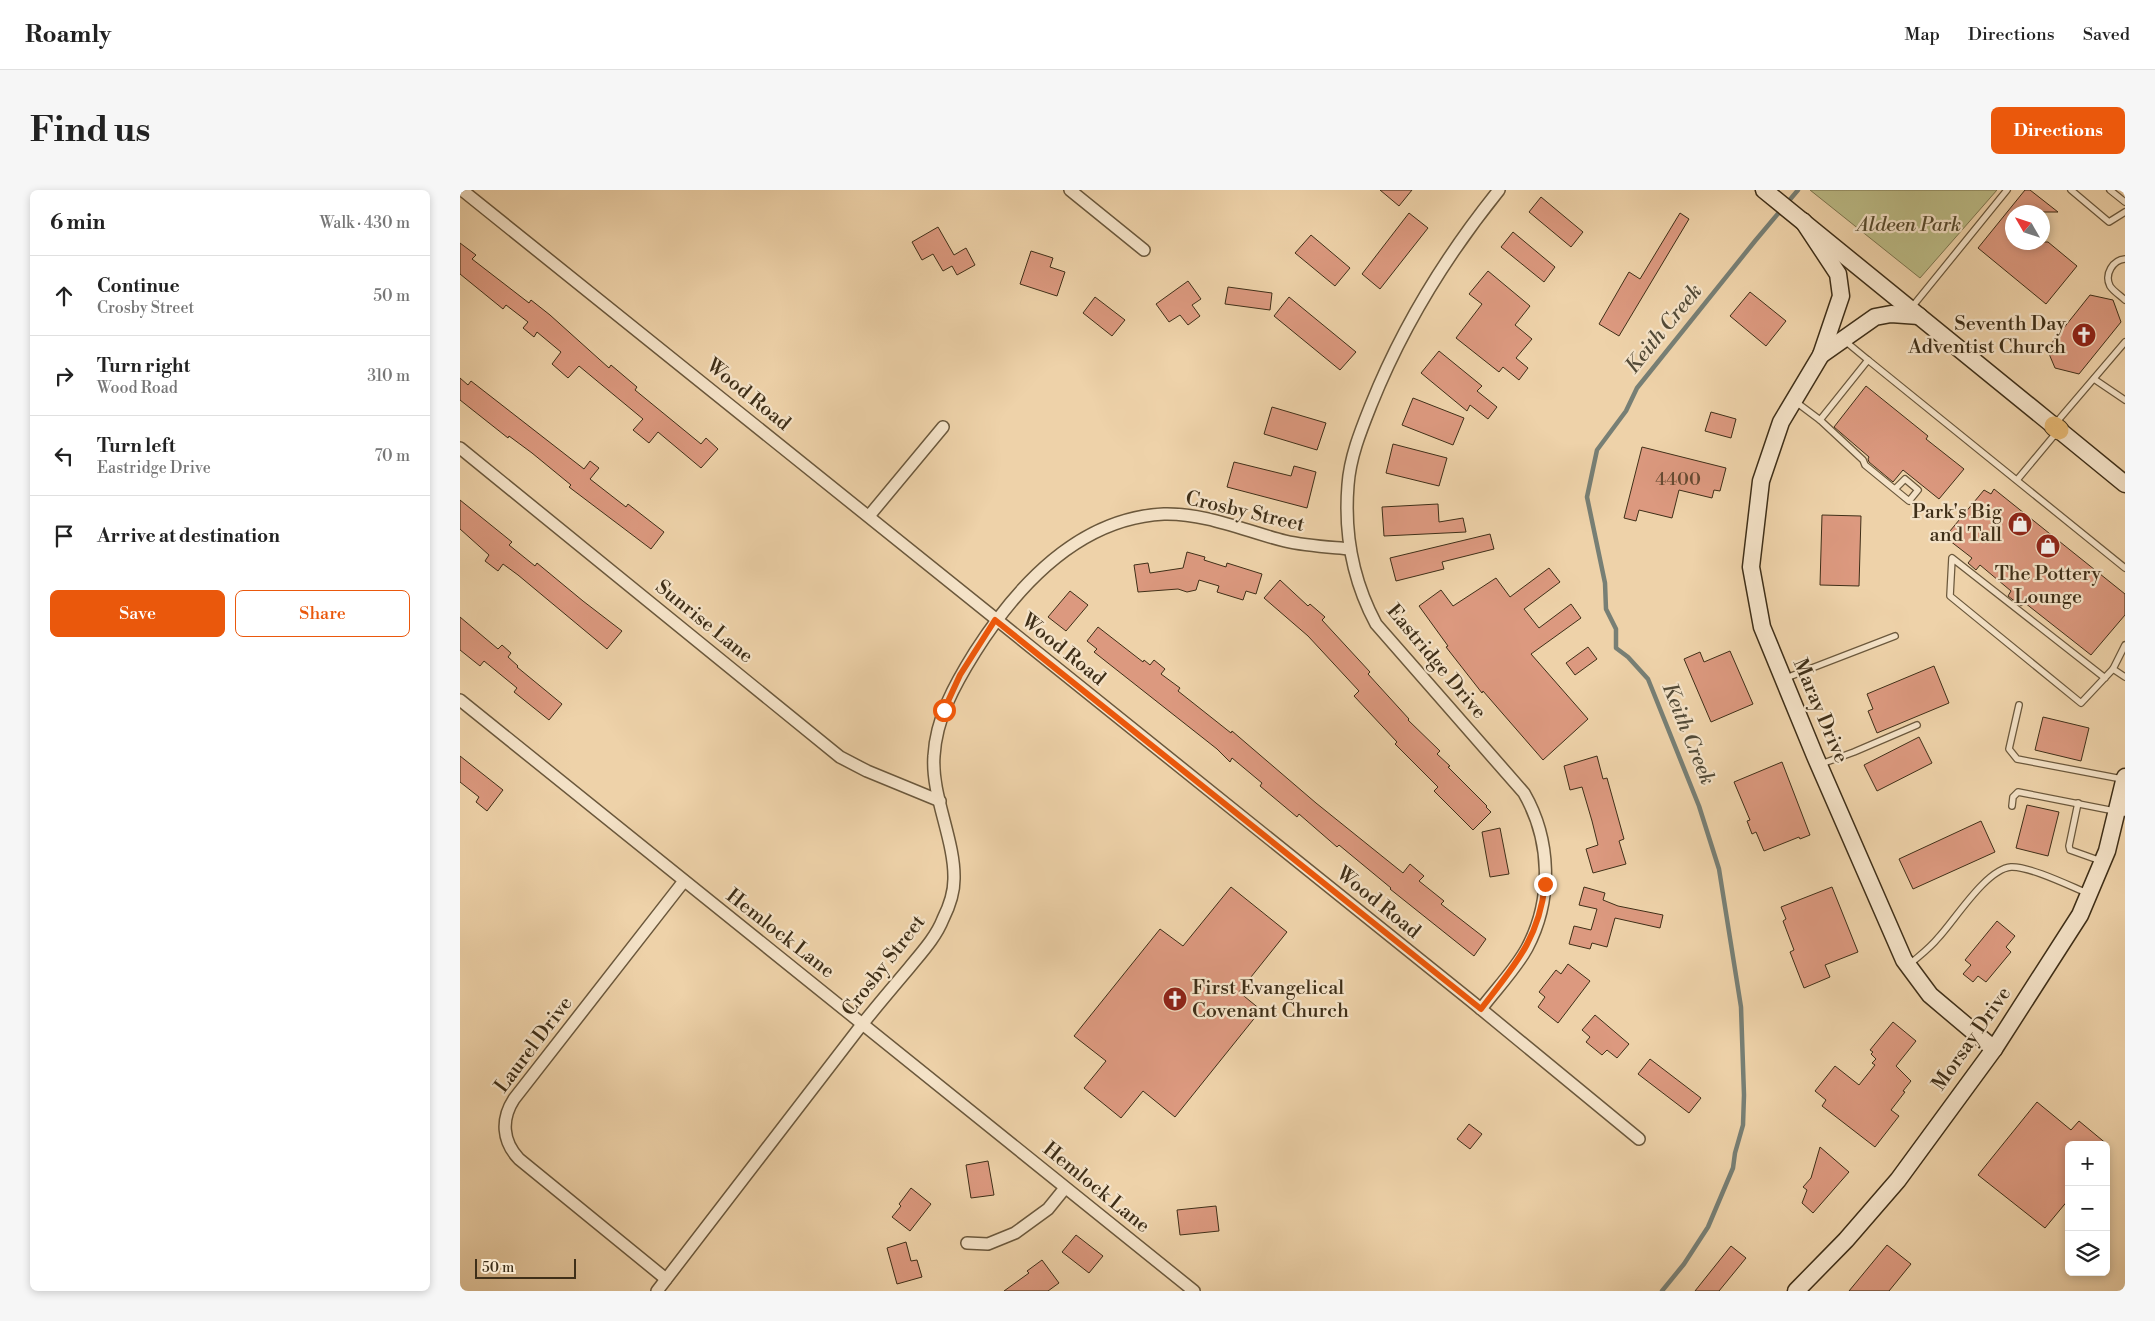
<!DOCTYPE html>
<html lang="en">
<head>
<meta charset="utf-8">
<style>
	:root { --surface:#fff; --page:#f6f6f6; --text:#222; --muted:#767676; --line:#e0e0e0; --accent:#ea580c }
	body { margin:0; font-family:"Libre Bodoni",serif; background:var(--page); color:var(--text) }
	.controls { position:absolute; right:15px; bottom:15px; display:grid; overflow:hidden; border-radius:8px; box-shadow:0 2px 8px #0003 }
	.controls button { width:45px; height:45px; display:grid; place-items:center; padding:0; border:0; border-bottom:1px solid var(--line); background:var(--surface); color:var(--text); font:25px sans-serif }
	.compass { position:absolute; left:1545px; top:15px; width:45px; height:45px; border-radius:50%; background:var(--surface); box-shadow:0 2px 8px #0003; rotate:309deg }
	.scale { position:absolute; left:15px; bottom:12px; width:101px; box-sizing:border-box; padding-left:5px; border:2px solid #3f2f18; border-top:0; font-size:14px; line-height:18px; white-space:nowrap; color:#3f2f18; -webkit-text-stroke:4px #f4e2c7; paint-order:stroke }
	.stop { position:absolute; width:15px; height:15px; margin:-11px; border:4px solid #ea580c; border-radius:50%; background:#fff }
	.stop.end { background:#ea580c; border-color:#fff; box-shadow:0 1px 5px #0008 }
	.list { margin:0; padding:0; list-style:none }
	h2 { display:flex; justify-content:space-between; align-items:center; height:65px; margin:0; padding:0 20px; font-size:21px }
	h2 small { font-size:16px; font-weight:400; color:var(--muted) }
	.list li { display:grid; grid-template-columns:32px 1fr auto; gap:15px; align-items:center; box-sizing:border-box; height:80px; padding:0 20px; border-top:1px solid var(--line) }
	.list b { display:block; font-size:19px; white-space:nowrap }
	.list p { margin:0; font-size:16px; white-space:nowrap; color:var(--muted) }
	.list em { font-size:16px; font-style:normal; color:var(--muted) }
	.actions { display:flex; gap:10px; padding:15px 20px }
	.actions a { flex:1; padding:11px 0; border:1px solid var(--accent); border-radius:8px; text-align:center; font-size:18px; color:var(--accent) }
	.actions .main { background:var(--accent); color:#fff }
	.icon { flex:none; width:28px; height:28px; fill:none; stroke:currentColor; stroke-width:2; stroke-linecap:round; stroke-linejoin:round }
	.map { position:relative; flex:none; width:1665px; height:1101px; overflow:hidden; border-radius:8px }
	header { display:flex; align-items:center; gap:30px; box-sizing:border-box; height:70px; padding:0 25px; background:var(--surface); border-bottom:1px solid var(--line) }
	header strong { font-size:24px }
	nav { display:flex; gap:28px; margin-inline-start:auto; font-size:18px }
	.intro { display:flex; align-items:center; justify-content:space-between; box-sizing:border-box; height:120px; padding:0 30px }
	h1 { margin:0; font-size:35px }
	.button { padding:12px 22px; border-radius:8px; background:var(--accent); color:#fff; font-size:18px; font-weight:700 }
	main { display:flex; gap:30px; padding:0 30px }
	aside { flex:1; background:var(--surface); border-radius:8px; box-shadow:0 2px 8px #0003 }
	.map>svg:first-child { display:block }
	.green { fill:#bbbb86; stroke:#7d754f }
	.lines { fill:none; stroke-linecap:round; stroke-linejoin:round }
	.stream { stroke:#777f75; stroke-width:4.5 }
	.building { fill:#dc997f; stroke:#3f2f18 }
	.lane-casing { stroke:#6b583c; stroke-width:8 }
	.street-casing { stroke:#6b583c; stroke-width:14 }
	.secondary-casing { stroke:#3f2f18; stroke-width:19 }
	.primary-casing { stroke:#3f2f18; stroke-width:21 }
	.lane { stroke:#f4e2c7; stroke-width:5.5 }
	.street { stroke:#f4e2c7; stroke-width:11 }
	.secondary { stroke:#f4e2c7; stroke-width:16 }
	.primary { stroke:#e7b974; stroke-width:19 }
	.route { stroke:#ea580c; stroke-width:6 }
	.labels { text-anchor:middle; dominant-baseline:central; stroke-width:4.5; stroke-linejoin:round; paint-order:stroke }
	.number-label { font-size:18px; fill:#664a32 }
	.park-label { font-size:20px; font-style:italic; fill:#584b2e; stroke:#f4e2c7 }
	.poi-label { font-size:20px; fill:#3f2f18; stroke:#f4e2c7; text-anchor:end }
	.street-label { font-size:20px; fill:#3f2f18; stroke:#f4e2c7 }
	.water-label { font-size:21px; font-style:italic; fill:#524a37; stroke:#f4e2c7 }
</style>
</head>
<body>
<header>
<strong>Roamly</strong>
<nav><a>Map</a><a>Directions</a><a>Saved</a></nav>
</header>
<div class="intro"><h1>Find us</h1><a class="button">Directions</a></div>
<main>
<aside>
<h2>6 min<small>Walk · 430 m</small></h2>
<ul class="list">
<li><svg class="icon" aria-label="ahead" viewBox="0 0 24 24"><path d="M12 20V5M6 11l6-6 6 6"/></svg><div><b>Continue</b><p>Crosby Street</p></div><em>50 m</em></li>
<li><svg class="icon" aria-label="right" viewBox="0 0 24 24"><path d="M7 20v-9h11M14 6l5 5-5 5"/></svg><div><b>Turn right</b><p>Wood Road</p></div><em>310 m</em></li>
<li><svg class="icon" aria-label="left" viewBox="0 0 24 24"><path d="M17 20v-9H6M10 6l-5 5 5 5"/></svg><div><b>Turn left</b><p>Eastridge Drive</p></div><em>70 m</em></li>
<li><svg class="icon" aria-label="arrive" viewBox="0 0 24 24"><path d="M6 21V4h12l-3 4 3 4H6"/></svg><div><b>Arrive at destination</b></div></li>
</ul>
<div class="actions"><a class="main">Save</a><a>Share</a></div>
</aside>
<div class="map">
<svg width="1665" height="1101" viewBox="0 0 1665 1101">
	<rect width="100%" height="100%" fill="#eed2a9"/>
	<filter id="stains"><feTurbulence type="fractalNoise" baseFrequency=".004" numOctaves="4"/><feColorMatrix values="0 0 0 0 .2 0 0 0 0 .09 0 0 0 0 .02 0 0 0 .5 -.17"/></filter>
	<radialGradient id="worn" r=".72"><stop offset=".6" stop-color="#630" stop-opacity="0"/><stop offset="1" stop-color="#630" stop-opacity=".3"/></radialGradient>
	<path class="green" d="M1350 0H1537L1460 88Z"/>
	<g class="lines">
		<path class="stream" d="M1202 1101 1224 1074 1248 1037 1273 978 1275 963 1283 935 1284 905 1281 817 1259 679 1239 616 1188 489 1168 467 1156 458V439L1146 419 1145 393 1127 307 1137 260 1166 221 1177 198 1295 51 1338 0"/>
	</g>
	<g class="building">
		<path d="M920 0H952L939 16Z"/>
		<path d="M1565 0H1570L1598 22H1552V52H1588L1617 76 1586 114 1518 58Z"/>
		<path d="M1081 7 1123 42 1111 57 1069 22Z"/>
		<path d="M949 23 968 38 920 99 902 84Z"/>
		<path d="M1220 23 1229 29 1159 146 1139 134 1169 82 1180 89Z"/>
		<path d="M478 37 494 65 506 58 515 75 497 85 492 76 483 81 473 64 462 70 452 52Z"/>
		<path d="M1053 42 1095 77 1084 92 1041 57Z"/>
		<path d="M851 45 890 78 875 96 835 63Z"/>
		<path d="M0 53 16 65 12 69 69 113 71 110 90 125 149 178 151 175 177 197 175 200 241 254 246 248 258 259 241 278 198 242 189 253 173 240 183 229 119 176 108 188 92 174 101 162 77 142 74 147 63 138 68 132 46 115 43 119 0 84Z"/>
		<path d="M571 61 593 68 590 77 605 82 597 106 560 94Z"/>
		<path d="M1028 81 1070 116 1055 135 1072 149 1056 168 1068 178 1059 190 1043 177 1039 182 996 148 1022 114 1009 104Z"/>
		<path d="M728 91 741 109 732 115 740 126 728 135 720 125 709 132 696 114Z"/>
		<path d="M768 97 812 103 810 120 765 114Z"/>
		<path d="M1290 102 1326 131 1306 156 1270 126Z"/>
		<path d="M1630 105 1653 110 1661 132 1619 184 1595 178 1587 159Z"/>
		<path d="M635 107 665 130 652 146 623 123Z"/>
		<path d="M829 107 896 162 880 180 814 126Z"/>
		<path d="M979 161 1022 196 1017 201 1037 217 1028 229 1010 215 1007 221 961 183Z"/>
		<path d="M0 188 8 195 11 191 124 279 130 271 139 278 130 289 166 317 168 314 204 342 191 359 109 297 111 295 72 263 49 246 48 248 0 210Z"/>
		<path d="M1406 196 1468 246 1466 249 1504 279 1479 309 1443 280 1433 292 1409 272 1408 269 1409 267 1374 237Z"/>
		<path d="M953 208 1004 228 993 255 942 235Z"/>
		<path d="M812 217 866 233 857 260 804 244Z"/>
		<path d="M1251 222 1276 229 1271 248 1245 241Z"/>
		<path d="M933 254 987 268 979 296 926 283Z"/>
		<path d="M1182 257 1266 278 1260 301 1254 300 1252 308 1219 300 1212 328 1179 320 1176 331 1164 328Z"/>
		<path d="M774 272 831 286 834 276 856 282 847 318 767 297Z"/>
		<path d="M1534 299 1665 404V425L1631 465 1565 413 1561 416 1548 406 1551 401 1520 375 1516 380 1508 373 1512 368 1485 347 1524 300 1531 304Z"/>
		<path d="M0 310 52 352 49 355 75 376 77 373 123 411 162 441 147 459 58 385 43 374 38 381 25 371 29 365 0 339Z"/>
		<path d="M978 314 979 332 1003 328 1006 342 924 346 922 317Z"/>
		<path d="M1362 325 1401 326 1399 396 1360 395Z"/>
		<path d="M1030 344 1034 359 982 372 984 379 936 391 930 368Z"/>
		<path d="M727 362 745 367 744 370 766 377 767 373 802 384 796 404 786 401 783 410 757 402 759 396 739 390 736 400 727 402 718 399 678 402 674 375 688 373 690 383 723 378Z"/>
		<path d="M1089 378 1100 392 1064 419 1079 438 1111 414 1121 428 1071 464 1128 529 1083 570 1023 501 1022 503 986 457 988 456 959 416 981 400 993 416 1036 388 1050 407Z"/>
		<path d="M820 390 848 416 850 414 865 427 862 430 910 482 908 484 949 529 948 530 980 561 977 564 990 576 988 577 1027 616 1026 617 1031 622 1013 640 974 601 978 597 935 554 937 552 894 506 899 501 848 446 804 408Z"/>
		<path d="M610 401 628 415 606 441 588 427Z"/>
		<path d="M0 427 38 459 42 455 51 463 48 467 58 476 57 477 102 514 89 530 54 502 57 498 24 471 20 476 0 460Z"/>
		<path d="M638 437 683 472 684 470 690 475 694 470 705 479 701 484 720 498 718 501 771 543 772 541 856 613 943 683 950 674 964 686 959 691 984 711 981 714 1026 749 1014 766 930 699 931 698 879 655 877 657 839 624 837 627 800 596 802 593 772 568 770 572 757 559 634 462 637 459 627 451Z"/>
		<path d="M1128 457 1137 469 1115 485 1106 473Z"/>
		<path d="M1270 461 1293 514 1251 532 1224 469 1240 462 1244 472Z"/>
		<path d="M1474 476 1489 513 1417 543 1408 521 1413 519 1407 504Z"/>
		<path d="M1583 527 1629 538 1621 571 1575 560Z"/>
		<path d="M1459 547 1472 573 1417 601 1404 575Z"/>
		<path d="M0 566 43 600 27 621 16 612 19 607 0 592Z"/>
		<path d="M1137 566 1143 589 1147 588 1164 649 1159 651 1166 674 1133 683 1126 659 1138 655 1132 631 1122 597 1110 600 1104 576Z"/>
		<path d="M1322 572 1350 645 1340 649 1339 647 1304 661 1296 642 1292 644 1287 631 1290 630 1274 592Z"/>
		<path d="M1567 615 1599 622 1588 666 1556 658Z"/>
		<path d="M1521 631 1535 662 1453 699 1439 669Z"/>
		<path d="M1040 638 1049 684 1030 687 1022 642Z"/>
		<path d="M771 697 827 742 779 802 801 820 715 927 683 901 661 928 624 898 646 871 614 846 700 739 723 756Z"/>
		<path d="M1124 697 1145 703 1143 710 1158 716 1203 725 1200 738 1155 728 1147 757 1132 753 1130 759 1109 754 1114 736 1131 740 1137 719 1119 715Z"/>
		<path d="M1372 697 1398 762 1365 775 1370 787 1344 798 1330 762 1334 760 1323 731 1326 729 1321 717Z"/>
		<path d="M1537 731 1555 746 1546 757 1551 762 1526 792 1518 786 1513 792 1503 784 1511 775 1505 770Z"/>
		<path d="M1108 774 1130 791 1098 833 1078 817 1085 807 1079 802 1096 780 1101 784Z"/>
		<path d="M1135 825 1169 854 1157 868 1147 860 1142 865 1126 852 1130 847 1122 840Z"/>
		<path d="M1433 832 1456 851 1436 876 1451 891 1443 901 1445 902 1431 920 1439 926 1415 957 1362 916 1366 910 1355 901 1375 876 1399 895 1415 875 1412 873 1416 869 1411 864 1413 862 1410 860Z"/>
		<path d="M1190 869 1241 908 1229 923 1178 884Z"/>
		<path d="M1577 912 1611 940 1619 931 1648 955H1609V1009L1585 1038 1518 985Z"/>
		<path d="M1009 934 1022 944 1010 959 997 949Z"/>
		<path d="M1360 957 1389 982 1353 1023 1342 1013 1347 1000 1343 997 1351 988Z"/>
		<path d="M528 971 534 1005 511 1008 506 975Z"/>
		<path d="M451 998 471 1014 450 1041 432 1027 441 1016 439 1014Z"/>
		<path d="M756 1016 759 1041 720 1045 717 1020Z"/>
		<path d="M616 1045 643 1066 629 1083 602 1062Z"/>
		<path d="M446 1052 451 1071 457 1070 462 1087 437 1094 427 1058Z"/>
		<path d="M1427 1055 1451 1074 1429 1101H1389Z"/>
		<path d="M1271 1056 1286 1068 1259 1101H1235Z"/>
		<path d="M582 1070 599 1093 588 1101H544L569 1083 567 1081Z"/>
	</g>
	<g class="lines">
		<defs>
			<g id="lane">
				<path d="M1611 0 1649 32 1665 22"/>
				<path d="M1650 0 1665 12"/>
				<path d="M1665 69C1653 70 1644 84 1650 96 1653 101 1661 106 1665 110"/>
				<path d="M1452 117 1547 0"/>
				<path d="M1385 151 1408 170"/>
				<path d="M1634 189 1665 210"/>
				<path d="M1336 212 1360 230"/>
				<path d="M1595 234 1665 152"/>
				<path d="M1557 290 1597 242"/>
				<path d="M1435 299 1445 289 1458 300 1449 311 1405 275 1403 270 1360 230 1408 170 1665 378"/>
				<path d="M1665 455 1653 479 1665 487"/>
				<path d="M1326 488 1435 446"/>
				<path d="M1645 488 1492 368 1490 406 1621 513 1653 479"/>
				<path d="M1559 515 1549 559 1557 569 1662 589"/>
				<path d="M1361 574 1394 562 1457 535"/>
				<path d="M1618 613 1609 656 1610 660 1641 671"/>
				<path d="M1552 616 1553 607 1558 602 1665 623"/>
				<path d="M1450 774C1459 766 1470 758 1478 748 1495 730 1526 679 1551 677 1569 676 1610 696 1627 703"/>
			</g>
			<g id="street">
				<path d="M2 0 1010 810 1179 949"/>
				<path d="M610 0 684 60"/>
				<path d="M0 258 380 567 407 581 480 611"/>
				<path d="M409 326 483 237"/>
				<path d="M0 510 734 1101"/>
				<path d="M1021 819C1036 799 1055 780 1067 758 1093 709 1091 650 1064 603L916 434C893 391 884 344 888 295 890 267 901 240 911 215 943 135 985 67 1039 0"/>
				<path d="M507 1053 528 1054 555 1043 588 1019 605 998"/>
				<path d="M206 1089 59 969C42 951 41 929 54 909L224 691"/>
				<path d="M197 1101C265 1013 332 925 400 837 416 817 433 797 449 778 462 762 476 747 483 729 489 717 494 702 494 689 495 650 471 605 474 566 476 528 495 494 515 462 557 396 619 328 704 324 746 323 785 341 825 351 846 356 869 357 890 359"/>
			</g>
			<g id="secondary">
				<path d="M1304 0 1594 236"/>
				<path d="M1343 31 1378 84 1381 106 1361 165 1321 232 1301 291 1291 377 1302 437 1355 566 1444 770 1470 805 1534 859"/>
				<path d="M1361 165 1415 127 1431 124 1459 126"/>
				<path d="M1599 240 1665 294"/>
				<path d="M1336 1101 1386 1050 1438 990 1534 859 1620 725 1647 661 1665 587"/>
			</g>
			<path id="primary" d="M1594 236 1599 240"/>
		</defs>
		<use href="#lane" class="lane-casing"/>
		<use href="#street" class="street-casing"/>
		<use href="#secondary" class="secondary-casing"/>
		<use href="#primary" class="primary-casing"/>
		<use href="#lane" class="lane"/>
		<use href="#street" class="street"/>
		<use href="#secondary" class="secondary"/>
		<use href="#primary" class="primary"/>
	</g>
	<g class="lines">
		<path class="route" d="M484 520 500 485 535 430 1021 819C1053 777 1079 750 1085 694"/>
	</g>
	<defs>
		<symbol id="church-disc" viewBox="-11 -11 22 22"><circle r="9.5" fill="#8f2418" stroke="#f4e2c7"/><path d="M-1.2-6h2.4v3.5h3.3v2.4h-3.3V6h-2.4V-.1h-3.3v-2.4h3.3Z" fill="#fff"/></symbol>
		<symbol id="shop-disc" viewBox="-11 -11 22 22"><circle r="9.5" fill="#8f2418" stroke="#f4e2c7"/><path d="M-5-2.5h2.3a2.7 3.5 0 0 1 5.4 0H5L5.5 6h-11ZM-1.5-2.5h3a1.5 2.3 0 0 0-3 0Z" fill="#fff"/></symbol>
	</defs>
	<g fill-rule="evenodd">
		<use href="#church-disc" x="1610" y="131" width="28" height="28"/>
		<use href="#shop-disc" x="1546" y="320" width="28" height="28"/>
		<use href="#shop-disc" x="1574" y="342" width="28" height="28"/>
		<use href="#church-disc" x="701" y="795" width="28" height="28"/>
	</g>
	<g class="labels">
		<g class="number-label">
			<text x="1218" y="289">4400</text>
		</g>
		<g class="park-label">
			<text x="1449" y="35">Aldeen Park</text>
		</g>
		<g class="poi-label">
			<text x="1606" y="134">Seventh Day<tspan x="1606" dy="23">Adventist Church</tspan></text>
			<text x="1542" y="322">Park's Big<tspan x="1542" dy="23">and Tall</tspan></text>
			<text x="1588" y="384" text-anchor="middle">The Pottery<tspan x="1588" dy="23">Lounge</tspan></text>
			<text x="732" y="798" text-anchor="start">First Evangelical<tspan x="732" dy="23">Covenant Church</tspan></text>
		</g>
		<g class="street-label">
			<text transform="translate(288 205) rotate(39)">Wood Road</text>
			<text transform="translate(785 322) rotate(13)">Crosby Street</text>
			<text transform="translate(244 432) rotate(39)">Sunrise Lane</text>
			<text transform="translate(603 460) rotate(39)">Wood Road</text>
			<text transform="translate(976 472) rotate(50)">Eastridge Drive</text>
			<text transform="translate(1360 521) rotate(67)">Maray Drive</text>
			<text transform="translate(918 713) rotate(39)">Wood Road</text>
			<text transform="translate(320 744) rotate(38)">Hemlock Lane</text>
			<text transform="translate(424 776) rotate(-52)">Crosby Street</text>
			<text transform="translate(1512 849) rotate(-55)">Morsay Drive</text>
			<text transform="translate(74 855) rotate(-53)">Laurel Drive</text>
			<text transform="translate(636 998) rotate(39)">Hemlock Lane</text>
		</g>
		<g class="water-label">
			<text transform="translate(1204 139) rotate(-51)">Keith Creek</text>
			<text transform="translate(1228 544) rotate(68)">Keith Creek</text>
		</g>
	</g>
	<rect width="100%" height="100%" filter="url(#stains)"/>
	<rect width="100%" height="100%" fill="url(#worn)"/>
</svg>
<div class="controls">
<button>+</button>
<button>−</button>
<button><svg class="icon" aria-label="layers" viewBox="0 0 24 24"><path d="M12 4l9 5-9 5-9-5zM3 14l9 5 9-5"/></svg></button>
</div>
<svg class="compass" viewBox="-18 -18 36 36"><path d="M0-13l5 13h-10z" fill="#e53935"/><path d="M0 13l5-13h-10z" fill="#767676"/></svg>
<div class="scale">50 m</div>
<div class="stop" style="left:484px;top:520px"></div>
<div class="stop end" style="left:1085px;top:694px"></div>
</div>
</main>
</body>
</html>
